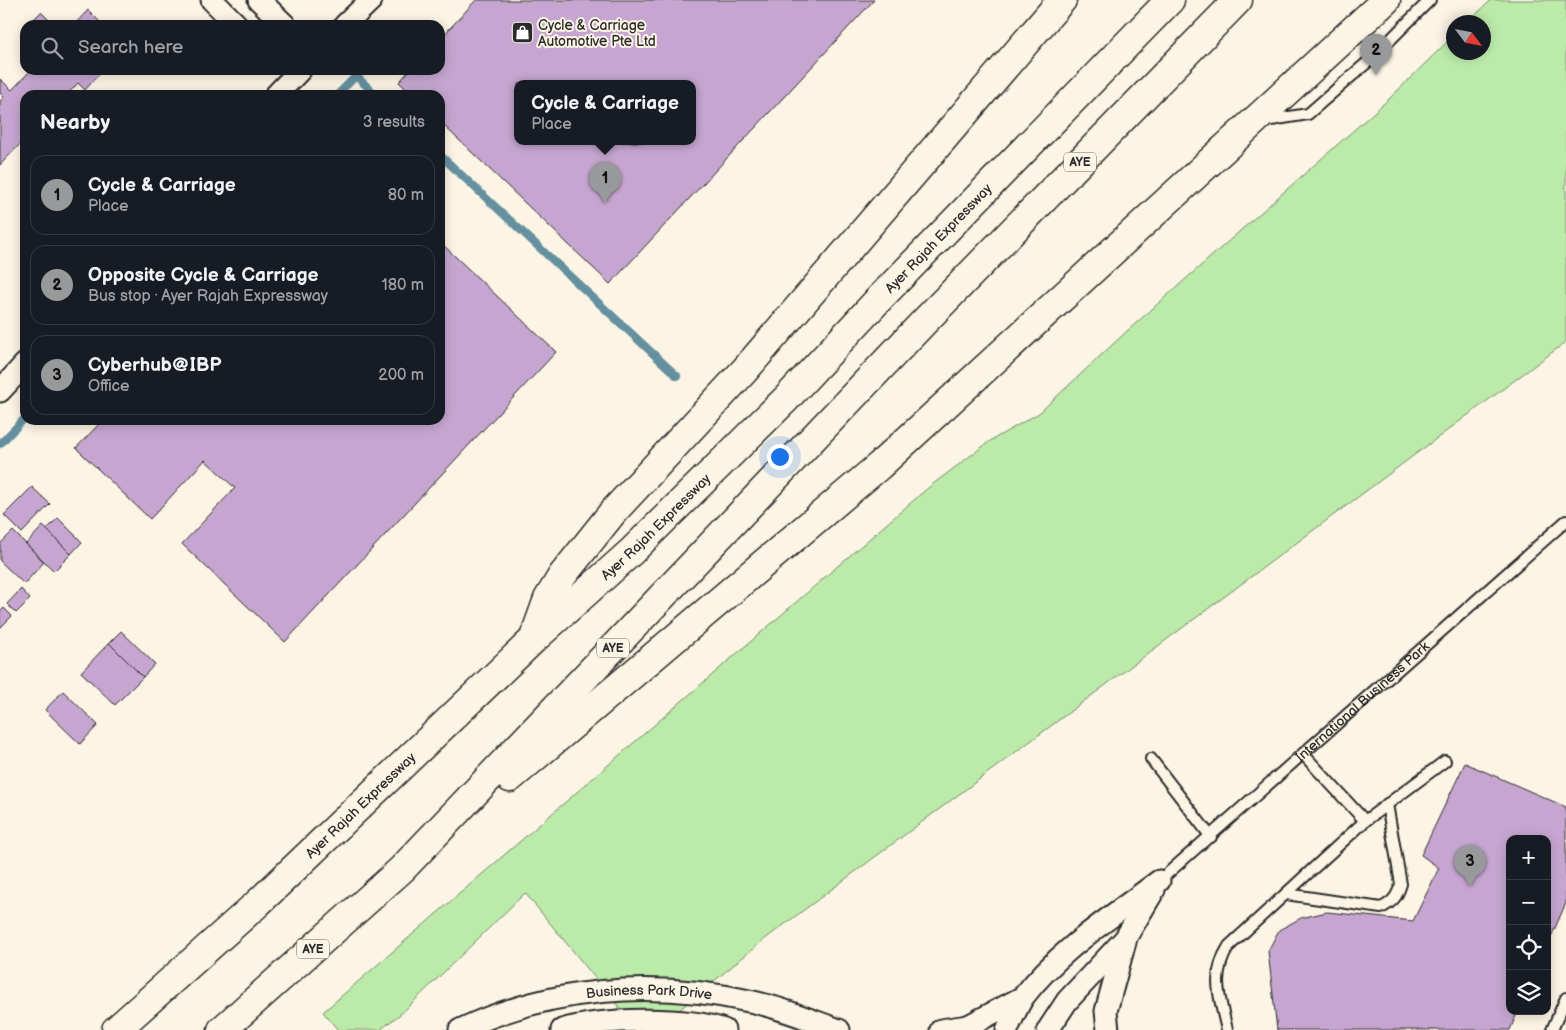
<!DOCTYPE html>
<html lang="en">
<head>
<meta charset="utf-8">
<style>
	:root { --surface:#171b24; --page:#20242c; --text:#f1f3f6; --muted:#9ea1a6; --line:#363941; --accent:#98999b }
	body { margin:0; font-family:"Balsamiq Sans",sans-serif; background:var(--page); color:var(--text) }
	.controls { position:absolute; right:15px; bottom:15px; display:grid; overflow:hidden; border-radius:10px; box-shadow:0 2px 12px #0003 }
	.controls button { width:45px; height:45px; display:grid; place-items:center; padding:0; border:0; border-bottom:1px solid var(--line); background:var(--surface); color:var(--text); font:25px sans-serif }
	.compass { position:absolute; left:1446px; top:15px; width:45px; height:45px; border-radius:50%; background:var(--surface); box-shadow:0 2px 12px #0003; rotate:122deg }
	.you { position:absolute; left:779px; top:456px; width:18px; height:18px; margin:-12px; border:4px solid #fff; border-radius:50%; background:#1a73e8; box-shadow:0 0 0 8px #1a73e833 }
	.badge { display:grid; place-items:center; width:32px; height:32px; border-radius:50%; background:var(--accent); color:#111; font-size:16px; font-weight:700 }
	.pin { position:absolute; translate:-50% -41px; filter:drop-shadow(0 1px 2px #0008) }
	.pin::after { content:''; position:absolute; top:26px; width:18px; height:15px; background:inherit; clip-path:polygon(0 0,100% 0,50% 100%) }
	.popup { position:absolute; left:514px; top:80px; width:182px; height:65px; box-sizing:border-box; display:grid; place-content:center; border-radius:10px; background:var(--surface); filter:drop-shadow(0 1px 4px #0005); font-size:16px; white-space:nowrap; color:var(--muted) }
	.popup b { font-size:19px; color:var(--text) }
	.popup::after { content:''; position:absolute; left:50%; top:100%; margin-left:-10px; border:10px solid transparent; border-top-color:var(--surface) }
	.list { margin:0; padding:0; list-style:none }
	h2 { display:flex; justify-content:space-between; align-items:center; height:65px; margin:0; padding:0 20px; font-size:21px }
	h2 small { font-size:16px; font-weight:400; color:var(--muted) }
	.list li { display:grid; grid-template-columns:32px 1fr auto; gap:15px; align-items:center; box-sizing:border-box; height:80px; margin:0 10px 10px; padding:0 10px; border:1px solid var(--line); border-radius:15px }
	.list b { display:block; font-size:19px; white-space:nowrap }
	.list p { margin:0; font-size:16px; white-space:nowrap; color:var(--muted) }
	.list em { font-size:16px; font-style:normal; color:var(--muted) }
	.icon { flex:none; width:28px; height:28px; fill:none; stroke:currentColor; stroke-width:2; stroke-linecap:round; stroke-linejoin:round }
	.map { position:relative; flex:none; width:1566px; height:1030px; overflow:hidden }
	.search { position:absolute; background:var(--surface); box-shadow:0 2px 12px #0003; left:20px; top:20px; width:425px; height:55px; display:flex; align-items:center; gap:12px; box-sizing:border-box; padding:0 18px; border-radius:15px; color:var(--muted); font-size:19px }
	.panel { position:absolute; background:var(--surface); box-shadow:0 2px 12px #0003; left:20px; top:90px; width:425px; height:335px; border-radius:15px }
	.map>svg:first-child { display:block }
	.green { fill:#bbeaa9; stroke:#738a6a }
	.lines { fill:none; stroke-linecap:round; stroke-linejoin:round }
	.stream { stroke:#65909f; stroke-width:8 }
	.building { fill:#c6a6d1; stroke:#2b2b2b; fill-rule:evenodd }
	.service-casing { stroke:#2b2b2b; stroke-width:14 }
	.minor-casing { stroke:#2b2b2b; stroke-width:25 }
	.motorway-casing { stroke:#2b2b2b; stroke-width:31 }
	.service { stroke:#fcf5e5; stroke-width:10 }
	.minor { stroke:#fcf5e5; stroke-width:21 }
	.motorway { stroke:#fcf5e5; stroke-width:28 }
	.labels { text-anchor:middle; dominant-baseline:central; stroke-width:4; stroke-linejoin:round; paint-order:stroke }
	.shield { fill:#fcf5e5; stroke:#6a6863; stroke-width:1 }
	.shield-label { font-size:12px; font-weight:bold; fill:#2b2b2b }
	.poi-label { font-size:14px; fill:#2b2b2b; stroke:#fcf5e5; text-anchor:start }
	.street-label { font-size:14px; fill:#2b2b2b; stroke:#fcf5e5 }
</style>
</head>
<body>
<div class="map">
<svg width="1566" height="1030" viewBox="0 0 1566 1030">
	<rect width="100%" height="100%" fill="#fcf5e5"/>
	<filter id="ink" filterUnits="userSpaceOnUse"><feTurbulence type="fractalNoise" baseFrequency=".02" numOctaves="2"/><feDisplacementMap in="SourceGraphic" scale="10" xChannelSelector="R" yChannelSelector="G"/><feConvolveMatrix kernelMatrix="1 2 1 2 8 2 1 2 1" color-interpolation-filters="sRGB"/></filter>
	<g filter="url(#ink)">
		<path class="green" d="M1491 0H1566V342L765 939 655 1030H638L525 893 403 1012 380 1030H338L323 1012 929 487 990 441 1039 413 1126 332 1390 98 1453 36 1454 52H1484V22H1468Z"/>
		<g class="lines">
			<g class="stream">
				<path d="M337 95 356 76 376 95"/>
				<path d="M440 155 677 376"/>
				<path d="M0 444 25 418"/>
			</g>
		</g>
		<g class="building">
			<path d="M476 0H874L610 284 440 122V95H412L399 82 410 70H440V39ZM518 84H692V142H518Z"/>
			<path d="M88 10 103 25H74Z"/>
			<path d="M41 12 54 25H38L33 20Z"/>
			<path d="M31 70H103L85 90 78 83 67 95H25V139L0 165V101L4 97 0 93V79L12 90Z"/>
			<path d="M440 242 556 352 285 642 182 544 235 488 205 460 150 519 76 448 103 420H440Z"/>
			<path d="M32 487 50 504 22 533 4 515Z"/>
			<path d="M58 518 82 542 71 554 46 530Z"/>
			<path d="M43 526 71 554 54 571 26 544Z"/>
			<path d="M13 531 44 562 24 584 0 561V544Z"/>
			<path d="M21 589 30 599 16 613 7 604Z"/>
			<path d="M4 608 12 616 0 628V612Z"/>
			<path d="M121 631 155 664 143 677 109 643Z"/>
			<path d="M109 643 143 677 115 705 81 672Z"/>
			<path d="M63 691 98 725 80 744 45 710Z"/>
			<path d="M1465 763 1566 807V903L1547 946V839H1510V1011H1518L1510 1030H1277L1268 951 1279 930 1301 918 1327 912 1413 921 1439 868 1421 855Z"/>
		</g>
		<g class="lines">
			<defs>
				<g id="service">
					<path d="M1265 121 1308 114 1370 60 1430 0"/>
					<path d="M1304 755 1365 821"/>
					<path d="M1151 759 1211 837"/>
					<path id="s1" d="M1159 881 1566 521"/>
					<path d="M1286 894 1381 908C1393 902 1397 897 1401 884L1387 804"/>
					<path d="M1227 1030C1220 998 1210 976 1229 946L1365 821 1445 761"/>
					<path d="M1552 1030 1566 998"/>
				</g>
				<g id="minor">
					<path d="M212 0 237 25"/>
					<path d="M259 0 285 25"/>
					<path d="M345 25 371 0"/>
					<path d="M276 95 300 70"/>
					<path d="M0 391 25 364"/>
					<path id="s2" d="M460 1030C550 987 653 980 749 1001 780 1007 810 1020 839 1030"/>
					<path d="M562 1030C601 1018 685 1016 724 1030"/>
					<path d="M941 1030 968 1026 1023 997"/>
					<path d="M1007 1030C1012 1019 1017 1006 1024 996 1060 949 1113 916 1159 881"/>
					<path d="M1048 1030 1067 1001 1125 939 1154 890"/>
					<path d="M1108 1030 1106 1011 1125 942"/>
				</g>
				<g id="motorway">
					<path d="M535 635 548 599 562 576 613 512 744 371 1062 0"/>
					<path d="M510 778 879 466 1386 0"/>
					<path id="s3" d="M116 1030 258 903 534 639 631 552 786 399 880 298 1170 0"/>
					<path d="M222 1030 402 869 922 324 1238 0"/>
				</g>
			</defs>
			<use href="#service" class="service-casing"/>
			<use href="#minor" class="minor-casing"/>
			<use href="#motorway" class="motorway-casing"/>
			<use href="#service" class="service"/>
			<use href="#minor" class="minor"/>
			<use href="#motorway" class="motorway"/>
		</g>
	</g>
	<defs>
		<symbol id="shop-square" viewBox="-11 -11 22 22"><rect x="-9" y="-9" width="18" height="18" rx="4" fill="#2b2b2b" stroke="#fcf5e5"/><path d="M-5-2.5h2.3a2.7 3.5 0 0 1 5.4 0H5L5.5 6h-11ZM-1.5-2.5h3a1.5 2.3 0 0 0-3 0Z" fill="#fff"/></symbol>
	</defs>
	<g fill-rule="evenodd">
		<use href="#shop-square" x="510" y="20" width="25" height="25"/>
	</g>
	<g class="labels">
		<g class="shield">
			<rect x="1064" y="152.5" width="32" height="19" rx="4"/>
			<rect x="597" y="638.5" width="32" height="19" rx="4"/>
			<rect x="297" y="939.5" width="32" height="19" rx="4"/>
		</g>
		<g class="shield-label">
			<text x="1080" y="162">AYE</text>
			<text x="613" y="648">AYE</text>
			<text x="313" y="949">AYE</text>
		</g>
		<g class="poi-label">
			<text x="538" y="25">Cycle &amp; Carriage<tspan x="538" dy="16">Automotive Pte Ltd</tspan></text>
		</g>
		<g class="street-label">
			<text stroke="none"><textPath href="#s3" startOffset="1142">Ayer Rajah Expressway</textPath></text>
			<text stroke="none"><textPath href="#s3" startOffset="738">Ayer Rajah Expressway</textPath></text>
			<text stroke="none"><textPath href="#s1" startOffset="271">International Business Park</textPath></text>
			<text stroke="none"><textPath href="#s3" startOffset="332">Ayer Rajah Expressway</textPath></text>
			<text stroke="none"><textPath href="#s2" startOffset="195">Business Park Drive</textPath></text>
		</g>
	</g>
</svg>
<div class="controls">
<button>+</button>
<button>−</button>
<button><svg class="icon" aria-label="locate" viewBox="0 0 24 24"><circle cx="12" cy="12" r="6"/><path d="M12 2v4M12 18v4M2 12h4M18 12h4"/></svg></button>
<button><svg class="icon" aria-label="layers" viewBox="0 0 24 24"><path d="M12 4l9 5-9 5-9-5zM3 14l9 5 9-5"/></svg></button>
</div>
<svg class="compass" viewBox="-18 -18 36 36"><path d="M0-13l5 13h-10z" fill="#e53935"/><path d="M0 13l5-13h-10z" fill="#9ea1a6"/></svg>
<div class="you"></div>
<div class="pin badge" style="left:605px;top:203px">1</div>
<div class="popup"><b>Cycle &amp; Carriage</b>Place</div>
<div class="pin badge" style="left:1376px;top:75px">2</div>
<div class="pin badge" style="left:1470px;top:886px">3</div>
<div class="search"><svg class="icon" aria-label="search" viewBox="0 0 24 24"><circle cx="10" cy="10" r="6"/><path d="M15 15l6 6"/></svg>Search here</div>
<section class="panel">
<h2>Nearby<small>3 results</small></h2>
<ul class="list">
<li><span class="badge">1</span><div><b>Cycle &amp; Carriage</b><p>Place</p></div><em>80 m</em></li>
<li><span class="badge">2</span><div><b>Opposite Cycle &amp; Carriage</b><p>Bus stop · Ayer Rajah Expressway</p></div><em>180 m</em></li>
<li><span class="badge">3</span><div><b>Cyberhub@IBP</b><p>Office</p></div><em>200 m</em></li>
</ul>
</section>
</div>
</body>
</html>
